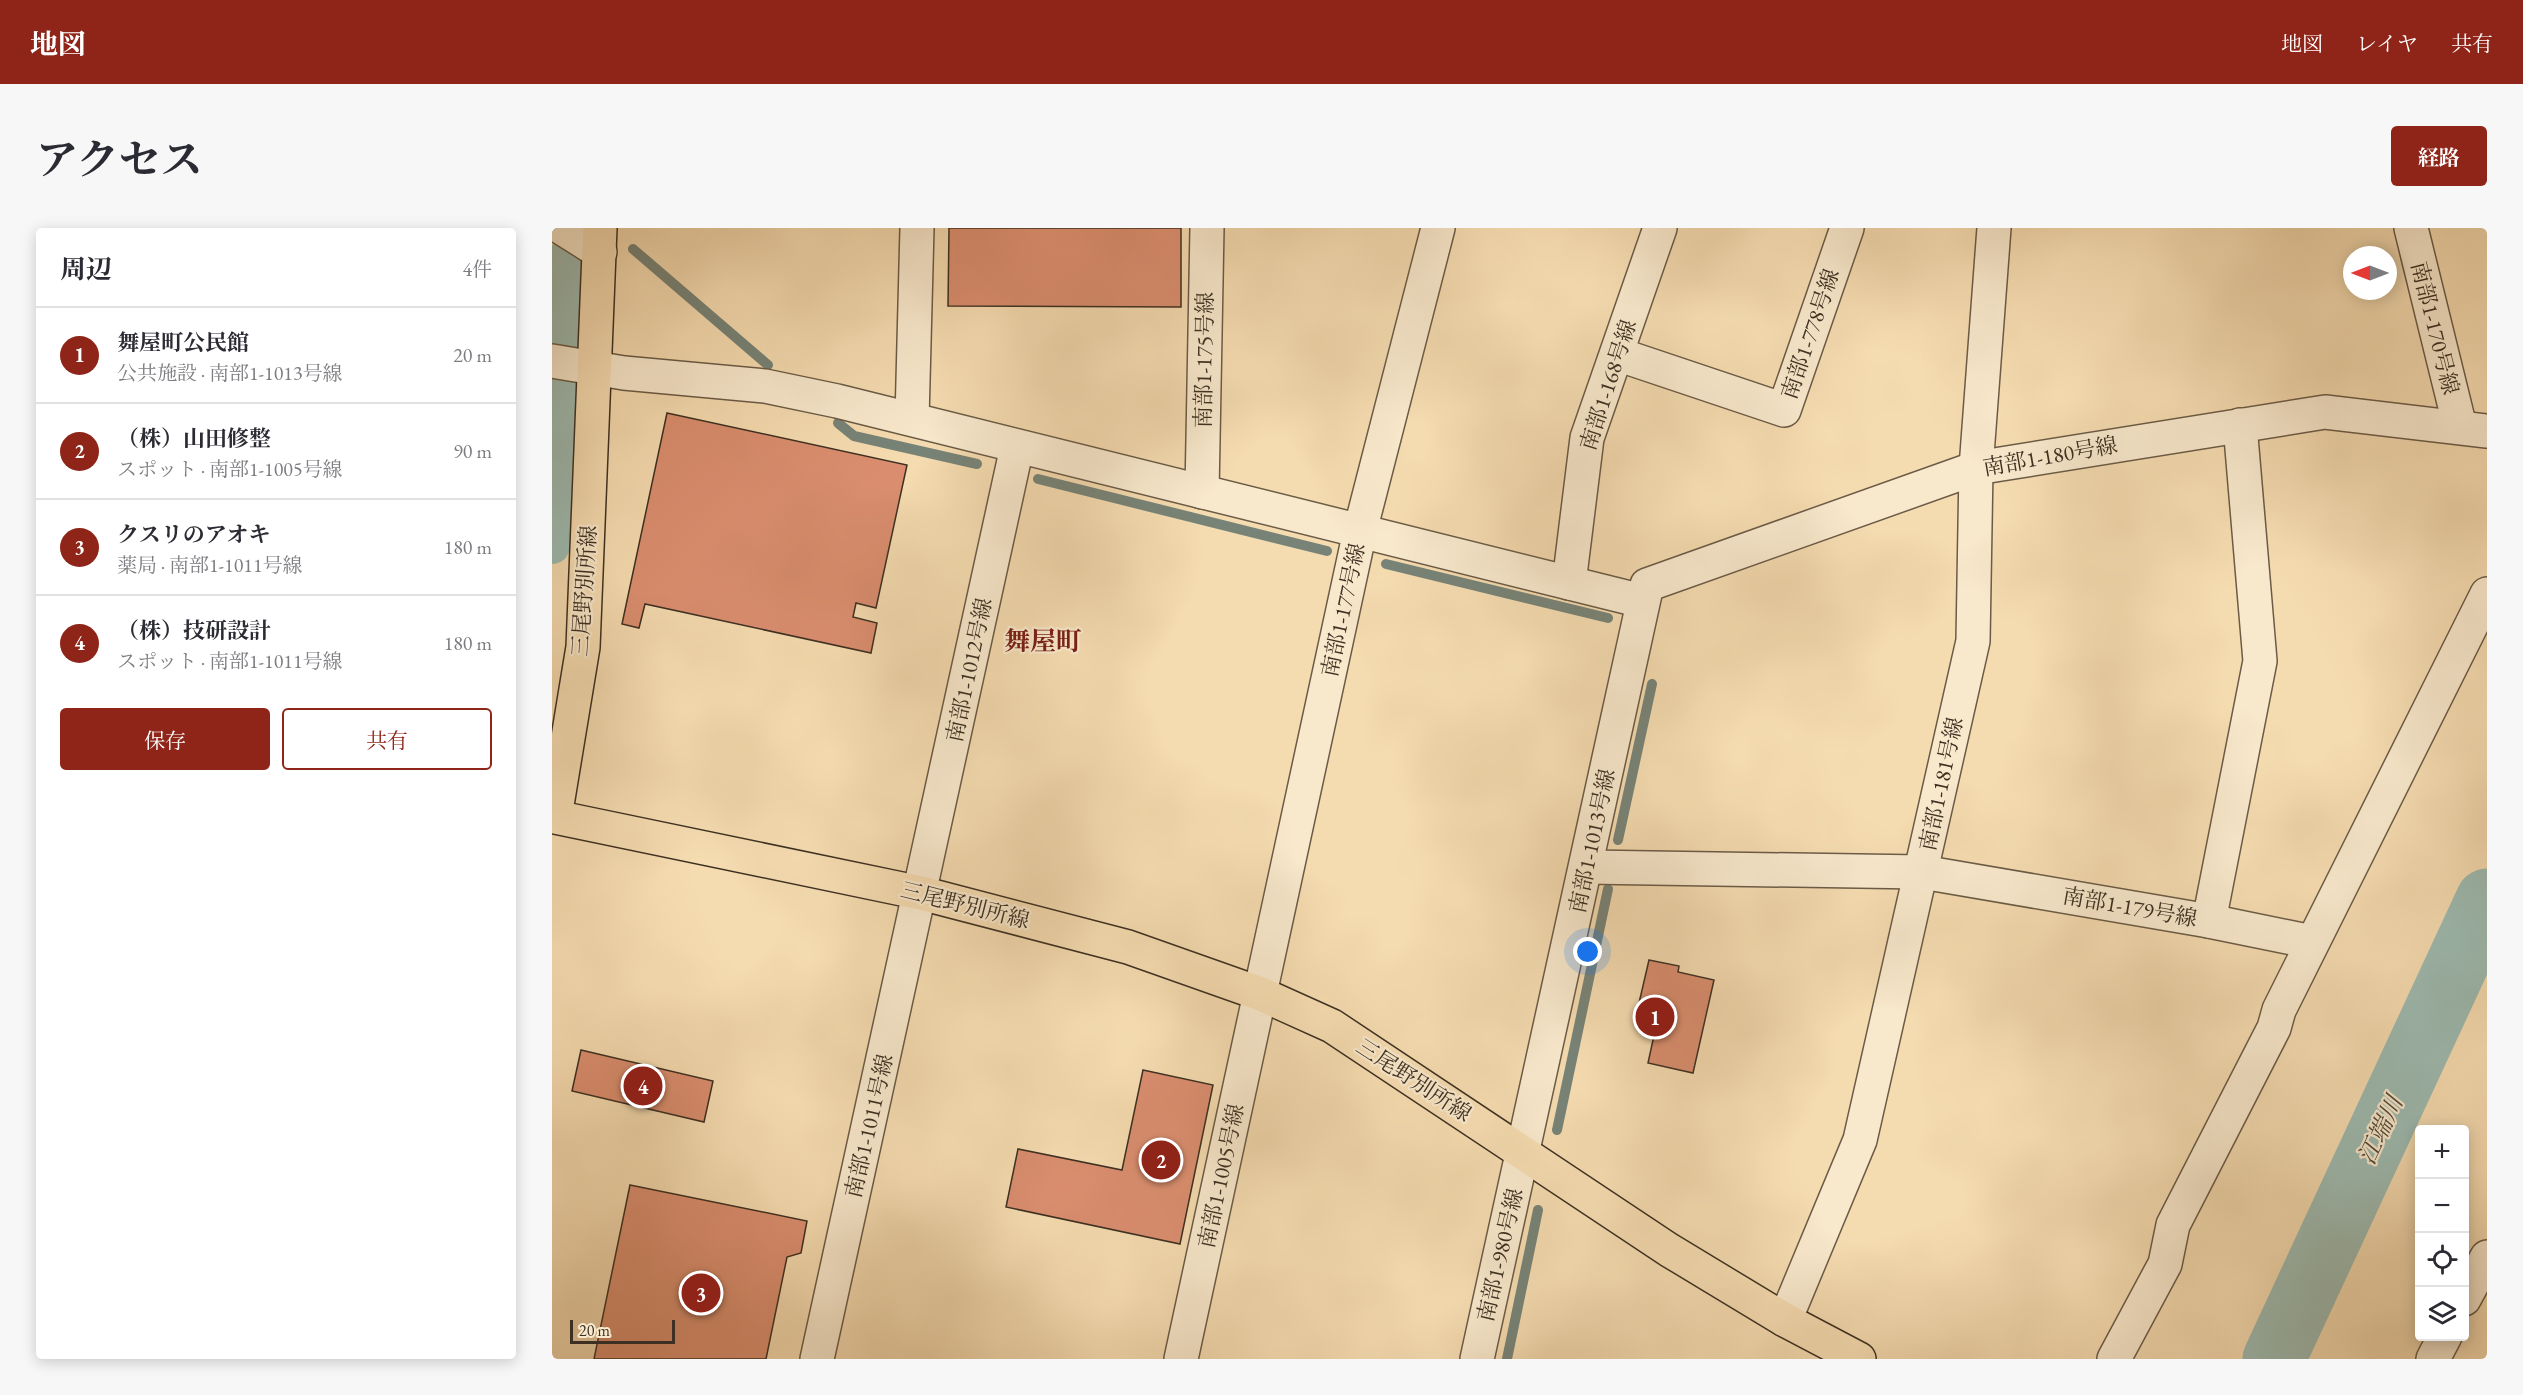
<!DOCTYPE html>
<html lang="ja">
<head>
<meta charset="utf-8">
<style>
	:root { --surface:#fff; --page:#f7f7f7; --text:#2b2b33; --muted:#7c7c81; --line:#e1e1e2; --accent:#8f2418 }
	body { margin:0; font-family:"EB Garamond","Noto Serif JP",serif; background:var(--page); color:var(--text) }
	.controls { position:absolute; right:18px; bottom:18px; display:grid; overflow:hidden; border-radius:6px; box-shadow:0 3px 15px #0003 }
	.controls button { width:54px; height:54px; display:grid; place-items:center; padding:0; border:0; border-bottom:2px solid var(--line); background:var(--surface); color:var(--text); font:30px sans-serif }
	.compass { position:absolute; left:1791px; top:18px; width:54px; height:54px; border-radius:50%; background:var(--surface); box-shadow:0 3px 15px #0003; rotate:270deg }
	.scale { position:absolute; left:18px; bottom:15px; width:105px; box-sizing:border-box; padding-left:6px; border:3px solid #3d3022; border-top:0; font-size:16px; line-height:21px; white-space:nowrap; color:#3d3022; -webkit-text-stroke:4px #f8e8cc; paint-order:stroke }
	.you { position:absolute; left:1036px; top:724px; width:21px; height:21px; margin:-15px; border:4px solid #fff; border-radius:50%; background:#1a73e8; box-shadow:0 0 0 9px #1a73e833 }
	.badge { display:grid; place-items:center; width:39px; height:39px; border-radius:50%; background:var(--accent); color:#fff; font-size:20px; font-weight:700 }
	.pin { position:absolute; translate:-50% -50%; border:3px solid #fff; box-shadow:0 2px 6px #0006 }
	.list { margin:0; padding:0; list-style:none }
	h2 { display:flex; justify-content:space-between; align-items:center; height:78px; margin:0; padding:0 24px; font-size:26px }
	h2 small { font-size:20px; font-weight:400; color:var(--muted) }
	.list li { display:grid; grid-template-columns:39px 1fr auto; gap:18px; align-items:center; box-sizing:border-box; height:96px; padding:0 24px; border-top:2px solid var(--line) }
	.list b { display:block; font-size:22px; white-space:nowrap }
	.list p { margin:0; font-size:20px; white-space:nowrap; color:var(--muted) }
	.list em { font-size:20px; font-style:normal; color:var(--muted) }
	.actions { display:flex; gap:12px; padding:18px 24px }
	.actions a { flex:1; padding:14px 0; border:2px solid var(--accent); border-radius:6px; text-align:center; font-size:21px; color:var(--accent) }
	.actions .main { background:var(--accent); color:#fff }
	.icon { flex:none; width:33px; height:33px; fill:none; stroke:currentColor; stroke-width:2; stroke-linecap:round; stroke-linejoin:round }
	.map { position:relative; flex:none; width:1935px; height:1131px; overflow:hidden; border-radius:6px }
	header { display:flex; align-items:center; gap:36px; box-sizing:border-box; height:84px; padding:0 30px; background:var(--accent); color:#fff }
	header strong { font-size:28px }
	nav { display:flex; gap:33px; margin-inline-start:auto; font-size:21px }
	.intro { display:flex; align-items:center; justify-content:space-between; box-sizing:border-box; height:144px; padding:0 36px }
	h1 { margin:0; font-size:42px }
	.button { padding:15px 27px; border-radius:6px; background:var(--accent); color:#fff; font-size:21px; font-weight:700 }
	main { display:flex; gap:36px; padding:0 36px }
	aside { flex:1; background:var(--surface); border-radius:6px; box-shadow:0 3px 15px #0003 }
	.map>svg:first-child { display:block }
	.lines { fill:none; stroke-linecap:round; stroke-linejoin:round }
	.stream { stroke:#778377; stroke-width:10 }
	.canal { stroke:#9dbab0; stroke-width:36 }
	.river { stroke:#9dbab0; stroke-width:63 }
	.building { fill:#da8e6f; stroke:#3d3022; stroke-width:1.5 }
	.minor-casing { stroke:#6b5b46; stroke-width:36 }
	.major-casing { stroke:#3d3022; stroke-width:36 }
	.minor { stroke:#f8e8cc; stroke-width:33 }
	.major { stroke:#f5dbb0; stroke-width:33 }
	.labels { text-anchor:middle; dominant-baseline:central; stroke-width:4.5; stroke-linejoin:round; paint-order:stroke }
	.street-label { font-size:22px; fill:#3d3022; stroke:#f8e8cc }
	.water-label { font-size:24px; font-style:italic; fill:#504c3e; stroke:#f8e8cc }
	.quarter-label { font-size:26px; font-weight:bold; fill:#7a1f14; stroke:#f8e8cc }
</style>
</head>
<body>
<header>
<strong>地図</strong>
<nav><a>地図</a><a>レイヤ</a><a>共有</a></nav>
</header>
<div class="intro"><h1>アクセス</h1><a class="button">経路</a></div>
<main>
<aside>
<h2>周辺<small>4件</small></h2>
<ul class="list">
<li><span class="badge">1</span><div><b>舞屋町公民館</b><p>公共施設 · 南部1-1013号線</p></div><em>20 m</em></li>
<li><span class="badge">2</span><div><b>（株）山田修整</b><p>スポット · 南部1-1005号線</p></div><em>90 m</em></li>
<li><span class="badge">3</span><div><b>クスリのアオキ</b><p>薬局 · 南部1-1011号線</p></div><em>180 m</em></li>
<li><span class="badge">4</span><div><b>（株）技研設計</b><p>スポット · 南部1-1011号線</p></div><em>180 m</em></li>
</ul>
<div class="actions"><a class="main">保存</a><a>共有</a></div>
</aside>
<div class="map">
<svg width="1935" height="1131" viewBox="0 0 1935 1131">
	<rect width="100%" height="100%" fill="#f5dbb0"/>
	<filter id="stains"><feTurbulence type="fractalNoise" baseFrequency=".00333" numOctaves="4"/><feColorMatrix values="0 0 0 0 .2 0 0 0 0 .09 0 0 0 0 .02 0 0 0 .5 -.17"/></filter>
	<radialGradient id="worn" r=".72"><stop offset=".6" stop-color="#630" stop-opacity="0"/><stop offset="1" stop-color="#630" stop-opacity=".3"/></radialGradient>
	<g class="lines">
		<g class="stream">
			<path d="M81 21 216 137"/>
			<path d="M286 195 302 208 425 236"/>
			<path d="M486 251 775 323"/>
			<path d="M834 336 1056 390"/>
			<path d="M1066 612 1100 456"/>
			<path d="M1005 902 1056 661"/>
			<path d="M955 1131 986 982"/>
		</g>
		<g class="canal">
			<path d="M10 117 14 29"/>
			<path d="M0 318 9 154"/>
		</g>
		<path class="river" d="M1722 1131 1935 672"/>
	</g>
	<g class="building">
		<path d="M397 0H629V79L396 78Z"/>
		<path d="M115 185 355 237 324 380 304 375 301 389 325 395 319 425 93 376 87 400 70 396Z"/>
		<path d="M1097 732 1127 738 1126 744 1162 752 1141 845 1096 835 1108 780 1087 775Z"/>
		<path d="M29 822 161 853 152 894 20 863Z"/>
		<path d="M591 842 661 857 628 1016 454 979 466 921 570 942Z"/>
		<path d="M78 957 255 993 249 1025 235 1029 214 1131H42Z"/>
	</g>
	<g class="lines">
		<defs>
			<g id="minor">
				<path d="M10 0 48 24"/>
				<path d="M1859 0 1908 199"/>
				<path d="M1065 126 1232 182 1295 0"/>
				<path d="M0 133 72 145 213 158 285 173 1090 373"/>
				<path d="M360 191 365 0"/>
				<path d="M650 264 655 0"/>
				<path d="M1017 355 1035 210 1108 0"/>
				<path d="M1035 639 1370 644 1657 693 1708 433 1688 197"/>
				<path d="M1657 693 1760 714"/>
				<path d="M1912 1071 1935 1029"/>
				<path d="M1233 1092 1308 912 1421 413 1424 240 1442 0"/>
				<path d="M265 1131 465 219"/>
				<path d="M629 1131 808 303 886 0"/>
				<path d="M925 1131 1095 357 1424 240 1773 184 1935 203"/>
				<path d="M1562 1131 1613 1036 1621 997 1722 800 1727 782 1935 366"/>
				<path d="M1881 1131 1893 1108"/>
			</g>
			<path id="major" d="M48 0 31 419 3 589 369 665 576 719 709 766 780 798 1117 1022 1233 1092 1307 1131"/>
		</defs>
		<use href="#minor" class="minor-casing"/>
		<use href="#major" class="major-casing"/>
		<use href="#minor" class="minor"/>
		<use href="#major" class="major"/>
	</g>
	<g class="labels">
		<g class="street-label">
			<text transform="translate(1883 100) rotate(76)">南部1-170号線</text>
			<text transform="translate(1258 106) rotate(-71)">南部1-778号線</text>
			<text transform="translate(652 132) rotate(-89)">南部1-175号線</text>
			<text transform="translate(1056 157) rotate(-72)">南部1-168号線</text>
			<text transform="translate(1498 228) rotate(-10)">南部1-180号線</text>
			<text transform="translate(32 363) rotate(-86)">三尾野別所線</text>
			<text transform="translate(791 382) rotate(-78)">南部1-177号線</text>
			<text transform="translate(417 442) rotate(-78)">南部1-1012号線</text>
			<text transform="translate(1389 556) rotate(-78)">南部1-181号線</text>
			<text transform="translate(1040 613) rotate(-78)">南部1-1013号線</text>
			<text transform="translate(413 677) rotate(14)">三尾野別所線</text>
			<text transform="translate(1578 679) rotate(10)">南部1-179号線</text>
			<text transform="translate(862 852) rotate(33)">三尾野別所線</text>
			<text transform="translate(317 898) rotate(-77)">南部1-1011号線</text>
			<text transform="translate(669 948) rotate(-78)">南部1-1005号線</text>
			<text transform="translate(948 1027) rotate(-77)">南部1-980号線</text>
		</g>
		<g class="water-label">
			<text transform="translate(1828 902) rotate(-65)">江端川</text>
		</g>
		<g class="quarter-label">
			<text x="491" y="413">舞屋町</text>
		</g>
	</g>
	<rect width="100%" height="100%" filter="url(#stains)"/>
	<rect width="100%" height="100%" fill="url(#worn)"/>
</svg>
<div class="controls">
<button>+</button>
<button>−</button>
<button><svg class="icon" aria-label="locate" viewBox="0 0 24 24"><circle cx="12" cy="12" r="6"/><path d="M12 2v4M12 18v4M2 12h4M18 12h4"/></svg></button>
<button><svg class="icon" aria-label="layers" viewBox="0 0 24 24"><path d="M12 4l9 5-9 5-9-5zM3 14l9 5 9-5"/></svg></button>
</div>
<svg class="compass" viewBox="-18 -18 36 36"><path d="M0-13l5 13h-10z" fill="#e53935"/><path d="M0 13l5-13h-10z" fill="#7c7c81"/></svg>
<div class="scale">20 m</div>
<div class="you"></div>
<div class="pin badge" style="left:1103px;top:789px">1</div>
<div class="pin badge" style="left:609px;top:932px">2</div>
<div class="pin badge" style="left:149px;top:1065px">3</div>
<div class="pin badge" style="left:91px;top:858px">4</div>
</div>
</main>
</body>
</html>
